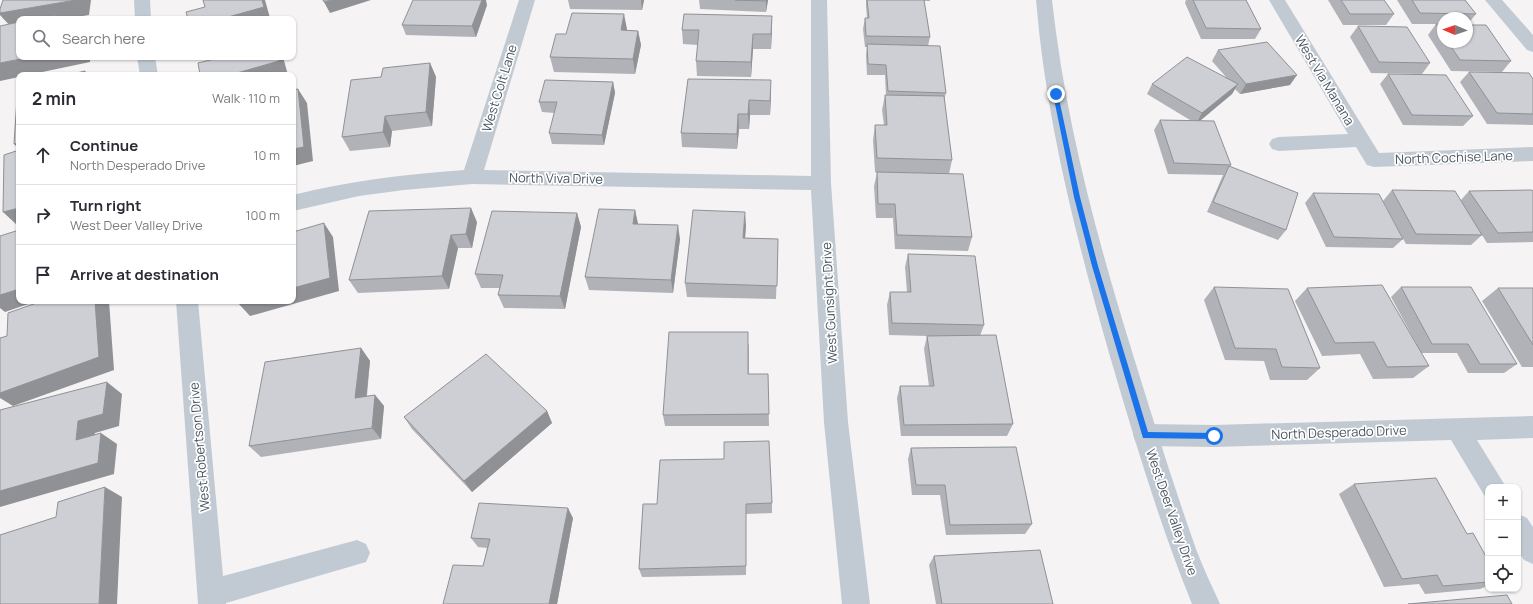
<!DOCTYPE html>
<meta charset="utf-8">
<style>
:root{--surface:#fff;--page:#f2f2f3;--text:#2b2b33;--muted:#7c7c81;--line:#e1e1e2}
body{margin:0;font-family:Manrope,sans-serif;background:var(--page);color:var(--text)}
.controls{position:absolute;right:12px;bottom:12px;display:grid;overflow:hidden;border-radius:8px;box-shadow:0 1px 3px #0004}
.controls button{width:36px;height:36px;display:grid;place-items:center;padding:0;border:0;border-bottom:1px solid var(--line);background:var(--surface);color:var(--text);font:20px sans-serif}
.compass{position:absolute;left:1437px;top:12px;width:36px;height:36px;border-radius:50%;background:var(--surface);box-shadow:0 1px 3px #0004;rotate:272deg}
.stop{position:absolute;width:12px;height:12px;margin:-9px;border:3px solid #1a73e8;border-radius:50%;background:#fff}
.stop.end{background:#1a73e8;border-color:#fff;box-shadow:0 1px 4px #0008}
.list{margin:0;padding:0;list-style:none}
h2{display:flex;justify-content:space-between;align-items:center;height:52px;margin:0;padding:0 16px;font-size:17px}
h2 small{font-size:13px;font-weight:400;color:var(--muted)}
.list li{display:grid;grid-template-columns:26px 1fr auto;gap:12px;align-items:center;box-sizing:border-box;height:60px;padding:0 16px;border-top:1px solid var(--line)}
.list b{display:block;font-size:15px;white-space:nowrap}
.list p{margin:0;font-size:13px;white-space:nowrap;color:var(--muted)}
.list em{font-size:13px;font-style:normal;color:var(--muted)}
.icon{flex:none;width:22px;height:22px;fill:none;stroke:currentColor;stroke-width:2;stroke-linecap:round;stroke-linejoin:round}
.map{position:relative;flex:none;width:1533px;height:604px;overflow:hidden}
.search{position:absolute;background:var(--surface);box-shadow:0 1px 3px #0004;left:16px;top:16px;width:280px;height:44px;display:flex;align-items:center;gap:10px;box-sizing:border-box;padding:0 14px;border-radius:8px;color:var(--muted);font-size:15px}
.panel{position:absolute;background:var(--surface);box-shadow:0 1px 3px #0004;left:16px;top:72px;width:280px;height:232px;border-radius:8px}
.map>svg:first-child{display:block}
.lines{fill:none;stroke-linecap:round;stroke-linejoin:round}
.minor{fill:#c1cad2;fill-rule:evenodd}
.tertiary{fill:#c1cad2;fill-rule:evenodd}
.wall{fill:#b0b2b7;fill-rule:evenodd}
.shaded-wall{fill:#909195}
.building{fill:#cdcfd5;stroke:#909195}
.route{fill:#1a73e8}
.labels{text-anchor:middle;stroke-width:3.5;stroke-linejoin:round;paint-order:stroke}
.street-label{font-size:13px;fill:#4a5661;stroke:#fff}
</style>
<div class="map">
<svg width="1533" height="604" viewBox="0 0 1533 604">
<rect width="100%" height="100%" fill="#f5f3f3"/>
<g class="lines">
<path class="minor" d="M134,0H150L151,19H135Z
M519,0H535L484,170L811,176V0H827L831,183L848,422L870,604H842L824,422L811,190L472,184L404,190L359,196L293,211V195C349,181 406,174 464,170Z
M1269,0H1285L1379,153L1533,147V161L1374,167L1367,165L1356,147L1279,151L1272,149L1269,144L1272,139L1279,137L1348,134Z
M1485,0H1502L1533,35V52L1527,50Z
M137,57H155L158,75H140Z
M176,301H198L223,576L357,540L366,544L370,553L366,562L226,603V604H198Z
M1533,416V438L1477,440L1506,487H1488V497L1484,495L1451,440L1214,447L1145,446L1136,443L1133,435L1136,427L1145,424L1214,425Z
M1518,514L1527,518L1533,527V564L1524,560L1518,551Z"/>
<path class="tertiary" d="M1036,0H1052C1065,118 1095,231 1130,345C1151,413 1172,481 1196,549C1203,568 1212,586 1220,604H1192C1159,523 1134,438 1109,353C1076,237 1046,121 1036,0Z"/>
</g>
<path class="wall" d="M568,0H644L642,10L570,9Z
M699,0H768L766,12L700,9Z
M866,0H930V1H924L930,37L928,46L946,93L944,100L952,160L949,174L972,237L968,251L895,249L893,218H876L874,186L877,173L875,172L873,140L875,125H884L882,110L885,95H886L885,75H867L866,55L867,47H865L863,29L865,18H867L866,6Z
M1186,0H1246L1261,29L1255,39H1201L1185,3Z
M1328,0H1384L1394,14L1386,25H1343Z
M1397,0H1465L1476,14L1467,25L1511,61L1502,72L1451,71L1428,35L1436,24H1412ZM1443,18H1467V42H1443Z
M487,5L476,37L406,35L402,25Z
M772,16L771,49H753L751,77L697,76L696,61L698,45L683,44L682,30Z
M1358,26L1430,63L1422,74L1371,73L1350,37Z
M627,29L626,30L638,31L641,45L635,74L554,72L550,57L566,34Z
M1218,50L1290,85L1240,94L1235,89L1232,94L1200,121L1231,165L1230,166L1286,230L1278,240L1207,212L1223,175L1168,174L1154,130L1160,120H1190L1147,94L1152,84L1226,77L1212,61Z
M430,63L436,77L432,126L392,131L390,147L350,151L342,137L381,77Z
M1469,72L1533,79V125L1487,124L1460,82Z
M1388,74L1473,116L1463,126L1403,125L1380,84Z
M688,79L771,95L770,115H750L749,129H739L737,149L682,147L681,133Z
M613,82L615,93L604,145L552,144L549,133L555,113L542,112L539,102Z
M1392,190L1461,200L1469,191H1533V242L1487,243L1482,235L1471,245L1406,244L1383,201Z
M1313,193L1403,239L1393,248L1326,247L1305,203Z
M635,210L638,224L680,239L673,293L589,290L585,277Z
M577,213L581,227L565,309L504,308L498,295L500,288H481L475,274Z
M477,222L472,248H458L449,289L358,293L349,280Z
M746,225L745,238L778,239L776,299L687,297L685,283Z
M908,254L984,325L980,336L1013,424L1007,436H901L897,398L900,386H929L924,349L927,336L889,335L887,305L890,292H907L905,267Z
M1214,287L1320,368L1307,380H1270L1264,361L1225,360L1204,300Z
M1401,287L1517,364L1504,373H1468L1457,353H1421L1429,366L1413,378L1373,379L1360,354L1322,356L1295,301L1307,288L1417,345L1391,297Z
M1498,288H1533V367H1522L1482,301Z
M749,344V374H768L769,426H665L663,415Z
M361,348L370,361L367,396L375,395L384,406L381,439L261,457L249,446Z
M547,411L552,423L472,492L412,429L404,417Z
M911,448L1032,524L1025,534L946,535L940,495H912L908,459Z
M1354,484L1467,534L1488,560V586L1480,589L1425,594L1419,584L1384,587L1339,494Z
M772,503V513L746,514V575L642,577L639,569L643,504Z
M573,518L557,604H443L483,566L487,548L478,547L471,538Z
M934,556L1053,604H936L929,565Z"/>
<path class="shaded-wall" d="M76,0H91L89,15L64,19H19V27L12,28L0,15V13Z
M262,0H265L270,18L266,19H221Z
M332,0H371L330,13L324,2Z
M482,0H486L487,5L476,37L472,26Z
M641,0H644L642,10Z
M767,0H768L766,12V1Z
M624,14L627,29L623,45L621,30Z
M772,16V31L771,49V34Z
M638,31L641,45L635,74L633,59Z
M753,34V49L751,77V62Z
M31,57H90V62L28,75H19V77L0,81V63Z
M278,57H283L288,75H230Z
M430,63L436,77L432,126L426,112Z
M85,71L88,75H85Z
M1297,75L1290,85L1240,94L1246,84Z
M771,80V95L770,115V101Z
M613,82L615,93L604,145L602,135Z
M1238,84L1232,94L1196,124L1202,113Z
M298,89L307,103L313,161L293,166V149Z
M749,100L750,115L749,129L748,114Z
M738,114L739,129L737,149V134Z
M385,116L392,131L390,147L383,132Z
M19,143V149L14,144Z
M19,208V226H18L3,212Z
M471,208L477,222L472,248L466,234Z
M635,210L638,224L635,238L633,224Z
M745,212L746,225L744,252L743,238Z
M577,213L581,227L565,309L560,296Z
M324,223L333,237L339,291L250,316L238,303L245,301H293V288Z
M678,225L680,239L673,293L671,280Z
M451,235L458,248L449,289L442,276Z
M19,289V301H37L5,312L0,308V295Z
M95,301H109L114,370L13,406L0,398V393Z
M361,348L370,361L365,409L355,398Z
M107,382L122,394L119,426L95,433L93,451L76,440L78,421Z
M375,395L384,406L381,439L372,428Z
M547,411L552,423L472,492L464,481Z
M101,433L117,444L114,474L0,507V491Z
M105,487L122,497L117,604H99Z
M568,508L573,518L557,604H549Z"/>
<path class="building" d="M3,0H76L0,13V9Z
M203,0H262L264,7L221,19H188L186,12L205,7Z
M323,0H332L324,2Z
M413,0H482L472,26L402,25Z
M735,0H767L766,1Z
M867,0H924L930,37L866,36L865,18H869Z
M1193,0H1246L1261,29L1206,28Z
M1341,0H1384L1394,14H1350Z
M1412,0H1465L1476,14L1420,13Z
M572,13L624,14L621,30L638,31L633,59L550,57L556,34H566Z
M684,14L772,16L771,34H753L751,62L696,61L699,30H682Z
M56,15L55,19H34Z
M19,22V57H31L0,63V26Z
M1436,24L1443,25V35Z
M1467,25H1486L1511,61L1460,60L1448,42H1467Z
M1358,26L1407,27L1430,63L1379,62Z
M1267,42L1297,75L1246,84L1218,50Z
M867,44L940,46L946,93L888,91L886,65L868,64Z
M214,57H278L279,61L230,75H200L198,63L214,59Z
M1187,57L1238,84L1202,113L1152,84Z
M430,63L426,112L385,116L383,132L342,137L351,80L381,77L383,68Z
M85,71V75H68Z
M1469,72L1529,73L1533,79V114L1497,113Z
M1388,74L1446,75L1473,116L1412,115Z
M688,79L771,80L770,101L749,100L748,114H738L737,134L681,133Z
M545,80L613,82L602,135L549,133L557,102H539Z
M298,89L304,147L293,149V90Z
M885,95L944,96L952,160L877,158L875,125H887Z
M19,98V143L14,144L17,99Z
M1160,120L1214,121L1231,165L1174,163Z
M19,150V208L3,212L4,155Z
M1229,166L1298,193L1286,230L1213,202Z
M877,172L963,174L972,237L897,235L895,204H878Z
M1392,190L1455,191L1482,235L1416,234Z
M1532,190L1533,191V232L1498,233L1469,191Z
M1313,193L1379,194L1403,239L1334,237Z
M471,208L466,234L451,235L442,276L349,280L369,211Z
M599,209L635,210L633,224L678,225L671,280L585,277Z
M693,210L745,212L743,238L778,239L777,286L685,283Z
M492,211L577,213L560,296L498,295L503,275L475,274Z
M324,223L330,278L293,288V232Z
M19,230V289L0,295V236Z
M908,254L975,256L984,325L892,323L890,292H911Z
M1382,285L1429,366L1387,367L1374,342L1335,343L1307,288Z
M1214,287L1288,289L1320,368L1282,367L1276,349L1235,348Z
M1401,287H1471L1517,364H1480L1468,344H1432Z
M1498,288H1533V345Z
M42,301H95L99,357L0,393V338L7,336L8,313Z
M238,301H245L238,303Z
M669,332H748V374H768L769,414L663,415Z
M996,335L1013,424L904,425L900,386H934L927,336Z
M361,348L355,398L375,395L372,428L249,446L265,362Z
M486,354L547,411L464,481L404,417Z
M107,382L103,414L78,421L76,440L101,433L98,463L0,491V410Z
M769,441L772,503L746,504V566L639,569L643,504H657L660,460L724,459V442Z
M1016,447L1032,524L950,525L945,485H916L911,448Z
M1436,478L1467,534L1473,533L1488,560V582L1443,586L1437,575L1402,579L1354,484Z
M105,487L99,604H0V535L56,517L58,502Z
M479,503L568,508L549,604H443L453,565L483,566L490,539L471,538Z
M1040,550L1053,604H942L934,556Z
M1507,595L1512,604H1408Z"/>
<path class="route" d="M1056,92L1058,94L1080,197L1098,266L1148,432L1214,433L1216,434V439L1143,438L1092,266L1074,197L1053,94Z"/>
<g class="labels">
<g class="street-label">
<text transform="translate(1325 80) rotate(59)" y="5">West Via Manana</text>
<text transform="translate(499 88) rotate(-73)" y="5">West Colt Lane</text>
<text transform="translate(1454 157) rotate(-2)" y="5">North Cochise Lane</text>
<text transform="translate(556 178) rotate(1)" y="5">North Viva Drive</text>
<text transform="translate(829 303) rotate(-93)" y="5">West Gunsight Drive</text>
<text transform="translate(1339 432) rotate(-2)" y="5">North Desperado Drive</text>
<text transform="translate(199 447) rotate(-95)" y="5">West Robertson Drive</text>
<text transform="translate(1172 512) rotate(71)" y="5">West Deer Valley Drive</text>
</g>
</g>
</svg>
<div class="controls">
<button>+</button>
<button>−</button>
<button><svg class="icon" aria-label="locate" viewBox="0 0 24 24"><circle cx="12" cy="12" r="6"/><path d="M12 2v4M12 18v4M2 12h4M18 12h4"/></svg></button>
</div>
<svg class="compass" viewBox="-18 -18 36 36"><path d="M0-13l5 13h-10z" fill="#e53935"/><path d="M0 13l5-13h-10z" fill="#7c7c81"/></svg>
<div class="stop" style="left:1214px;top:436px"></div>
<div class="stop end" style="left:1056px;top:94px"></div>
<div class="search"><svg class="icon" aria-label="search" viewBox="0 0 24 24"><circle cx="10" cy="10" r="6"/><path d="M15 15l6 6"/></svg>Search here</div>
<section class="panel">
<h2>2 min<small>Walk · 110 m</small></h2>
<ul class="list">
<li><svg class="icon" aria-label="ahead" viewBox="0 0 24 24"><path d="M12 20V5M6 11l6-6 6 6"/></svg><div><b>Continue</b><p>North Desperado Drive</p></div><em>10 m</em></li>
<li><svg class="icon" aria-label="right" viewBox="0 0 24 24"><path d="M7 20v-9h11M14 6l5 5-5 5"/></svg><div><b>Turn right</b><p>West Deer Valley Drive</p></div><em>100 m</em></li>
<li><svg class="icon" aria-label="arrive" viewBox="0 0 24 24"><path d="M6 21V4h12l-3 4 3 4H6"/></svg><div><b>Arrive at destination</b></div></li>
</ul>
</section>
</div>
